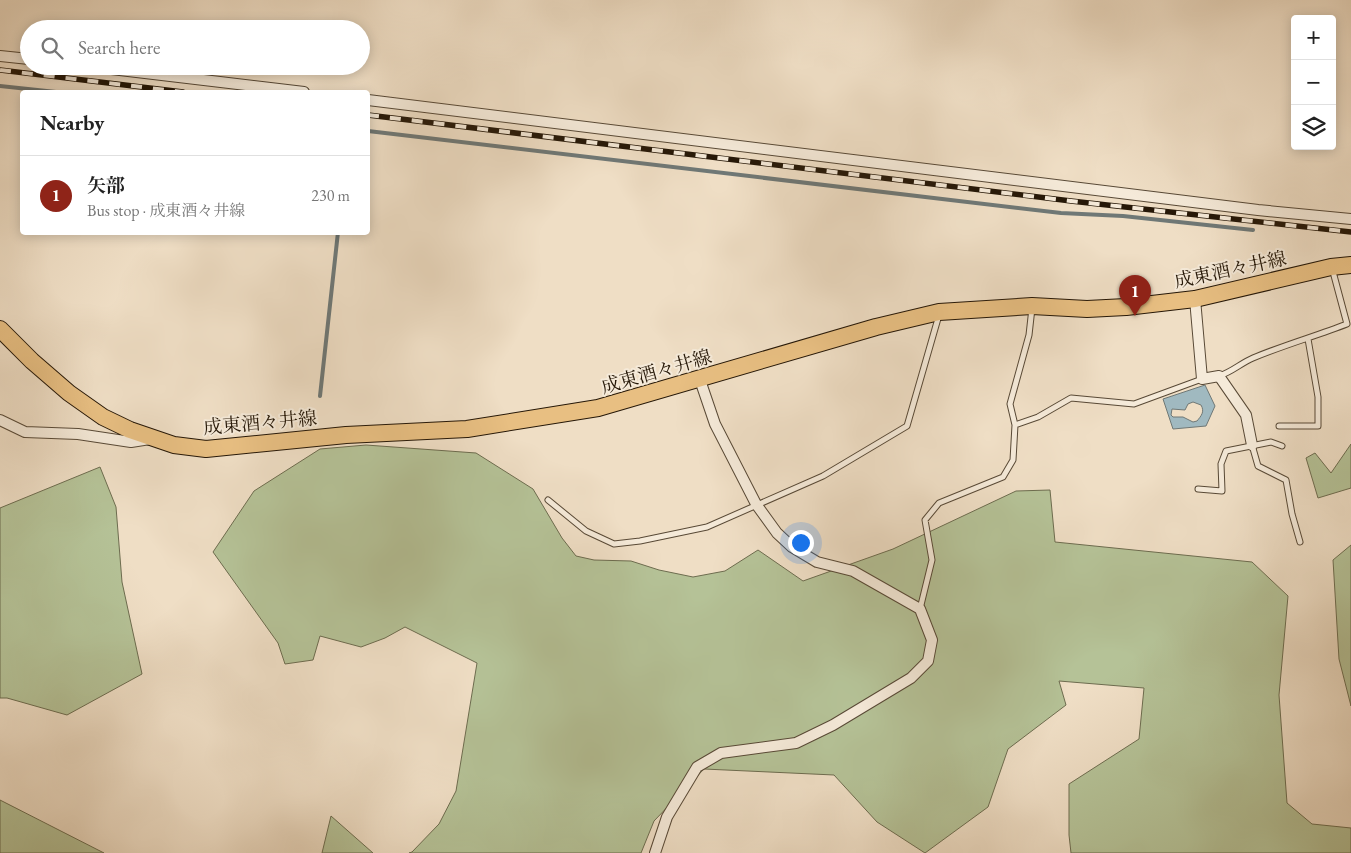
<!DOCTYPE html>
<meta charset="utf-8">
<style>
:root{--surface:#fff;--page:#f6f6f6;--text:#222;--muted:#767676;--line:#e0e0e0;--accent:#8f2418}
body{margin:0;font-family:"EB Garamond","Noto Serif JP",serif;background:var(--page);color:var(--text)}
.controls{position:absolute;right:15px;top:15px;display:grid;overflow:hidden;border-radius:5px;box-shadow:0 2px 12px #0003}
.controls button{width:45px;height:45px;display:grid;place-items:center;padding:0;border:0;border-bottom:1px solid var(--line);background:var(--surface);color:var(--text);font:25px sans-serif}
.you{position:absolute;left:800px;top:542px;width:18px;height:18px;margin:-12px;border:4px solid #fff;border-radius:50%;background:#1a73e8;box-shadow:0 0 0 8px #1a73e833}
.badge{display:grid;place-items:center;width:32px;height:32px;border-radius:50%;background:var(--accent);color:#fff;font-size:16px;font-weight:700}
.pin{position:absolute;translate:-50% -41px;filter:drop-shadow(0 1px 2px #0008)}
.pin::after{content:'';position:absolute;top:26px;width:18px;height:15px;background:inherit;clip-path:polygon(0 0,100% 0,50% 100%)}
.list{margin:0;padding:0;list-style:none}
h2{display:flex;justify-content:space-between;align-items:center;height:65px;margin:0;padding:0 20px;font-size:21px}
h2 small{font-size:16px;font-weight:400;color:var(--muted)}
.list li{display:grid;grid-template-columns:32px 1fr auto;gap:15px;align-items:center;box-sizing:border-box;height:80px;padding:0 20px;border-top:1px solid var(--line)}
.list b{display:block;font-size:19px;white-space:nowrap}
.list p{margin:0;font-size:16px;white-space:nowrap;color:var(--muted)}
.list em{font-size:16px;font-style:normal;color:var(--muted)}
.icon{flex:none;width:28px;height:28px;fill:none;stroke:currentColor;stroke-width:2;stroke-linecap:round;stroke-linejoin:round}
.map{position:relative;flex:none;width:1351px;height:853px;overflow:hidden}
.search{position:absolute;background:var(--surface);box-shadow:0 2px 12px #0003;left:20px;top:20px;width:350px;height:55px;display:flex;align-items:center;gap:12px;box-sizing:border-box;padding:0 18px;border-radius:28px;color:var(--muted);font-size:19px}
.panel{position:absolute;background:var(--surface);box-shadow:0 2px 12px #0003;left:20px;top:90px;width:350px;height:145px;border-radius:5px}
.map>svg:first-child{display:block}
.green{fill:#b5c297;stroke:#6d6c4f}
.water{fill:#a0b9c0;stroke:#6f7876;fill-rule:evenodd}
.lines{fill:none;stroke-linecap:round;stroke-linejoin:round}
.stream{stroke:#6f7876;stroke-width:4}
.service-casing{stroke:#584936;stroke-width:7}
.minor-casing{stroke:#584936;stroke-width:12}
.primary-casing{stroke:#251707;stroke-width:18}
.service{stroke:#f5ead9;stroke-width:5}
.minor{stroke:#f5ead9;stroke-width:10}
.primary{stroke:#e8bf82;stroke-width:16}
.rail-casing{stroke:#251707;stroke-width:5.5}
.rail{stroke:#f5ead9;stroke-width:4;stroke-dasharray:11;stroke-linecap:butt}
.labels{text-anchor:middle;stroke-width:4;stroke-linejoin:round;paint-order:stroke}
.street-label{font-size:19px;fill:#251707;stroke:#f5ead9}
</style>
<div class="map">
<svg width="1351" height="853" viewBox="0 0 1351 853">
<rect width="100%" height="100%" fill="#efdec5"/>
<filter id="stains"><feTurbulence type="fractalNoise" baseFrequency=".004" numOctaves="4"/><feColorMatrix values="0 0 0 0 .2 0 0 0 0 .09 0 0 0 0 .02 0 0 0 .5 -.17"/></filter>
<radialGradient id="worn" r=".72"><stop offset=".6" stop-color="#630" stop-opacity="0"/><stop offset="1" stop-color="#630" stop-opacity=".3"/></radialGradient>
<path class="green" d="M1351,444V488L1318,498L1306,458L1315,453L1331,473Z
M366,445L476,453L533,489L562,538L576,556L594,560L631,561L659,570L693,577L725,571L758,550L803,581L893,549L1016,491L1050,490L1055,542L1252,562L1288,596L1279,695L1287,803L1312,824L1351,828V853H1071L1069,835V784L1139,739L1144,688L1059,681L1066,705L1008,749L988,807L925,853L877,822L834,775L704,769L654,821L641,853H409L412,852L439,824L456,791L477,663L405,627L385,638L361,647L320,636L313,660L285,664L278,643L213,552L254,491L320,449Z
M100,467L116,507L122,582L142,674L67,715L7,698H0V508Z
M1351,545V706L1339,659L1333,560Z
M0,800L104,853H0Z
M331,816L373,853H322Z"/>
<path class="water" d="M1205,385L1215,406L1206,426L1173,429L1163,399ZM1193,402L1201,405C1205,412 1201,416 1197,421L1193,422L1183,417H1173L1171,415L1172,409L1185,410L1188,404Z"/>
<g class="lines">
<path class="stream" d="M0,86L56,92
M368,131L1061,213L1123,216L1253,230
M320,396L338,232"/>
<g class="service-casing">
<path id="service" d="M1219,376C1232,372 1241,363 1253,358C1284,345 1316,336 1347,324L1332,268
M1015,425L1038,417L1071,398L1134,404L1202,379
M1279,426H1318V397L1308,339
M1252,445L1258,466L1286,480L1292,514L1300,542
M1198,489L1222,491L1221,464L1226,451L1271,442L1282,446
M548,500L586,531L614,544L640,541L707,527L823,476L907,426L939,315
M920,609L932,560L925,520L939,503L1003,477L1013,460L1015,425L1010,404L1029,335L1032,308"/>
</g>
<g class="minor-casing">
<path id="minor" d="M0,56L29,59
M86,66L304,92
M368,100L1258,210L1351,219
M1195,299L1202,379L1219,376L1246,415L1252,445
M0,420L25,432L78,434L131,442L150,439
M655,853L667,817L697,767L721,753L796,743L833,725L911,678L928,661L932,640L920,609L853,571L817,562L792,547L777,533L756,504L715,424L700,380"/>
</g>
<g class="primary-casing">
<path id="primary" d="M0,329L32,361L69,393L103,417L130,430L174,445L206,449L346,435L467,429L598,408L876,327L939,312L1032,306L1087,309L1126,307L1195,299L1331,267L1351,265"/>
</g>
<use href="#service" class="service"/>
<use href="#minor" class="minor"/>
<use href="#primary" class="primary"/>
<g class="rail-casing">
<path id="rail" d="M0,70L183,92
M368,115L1071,201L1351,232"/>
</g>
<use href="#rail" class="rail"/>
</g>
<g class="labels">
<g class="street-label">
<text transform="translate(1230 269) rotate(-12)" y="7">成東酒々井線</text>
<text transform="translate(656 371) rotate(-16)" y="7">成東酒々井線</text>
<text transform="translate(260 422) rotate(-5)" y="7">成東酒々井線</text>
</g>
</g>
<rect width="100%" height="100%" filter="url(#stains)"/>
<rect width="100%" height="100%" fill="url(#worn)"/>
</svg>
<div class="controls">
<button>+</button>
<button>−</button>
<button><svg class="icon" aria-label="layers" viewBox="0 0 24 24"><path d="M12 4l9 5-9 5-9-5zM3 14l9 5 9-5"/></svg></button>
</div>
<div class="you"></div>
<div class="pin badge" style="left:1135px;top:316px">1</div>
<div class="search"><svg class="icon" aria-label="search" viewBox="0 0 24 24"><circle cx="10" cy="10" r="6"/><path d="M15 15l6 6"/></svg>Search here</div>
<section class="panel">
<h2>Nearby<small></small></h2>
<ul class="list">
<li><span class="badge">1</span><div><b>矢部</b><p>Bus stop · 成東酒々井線</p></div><em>230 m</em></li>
</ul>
</section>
</div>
